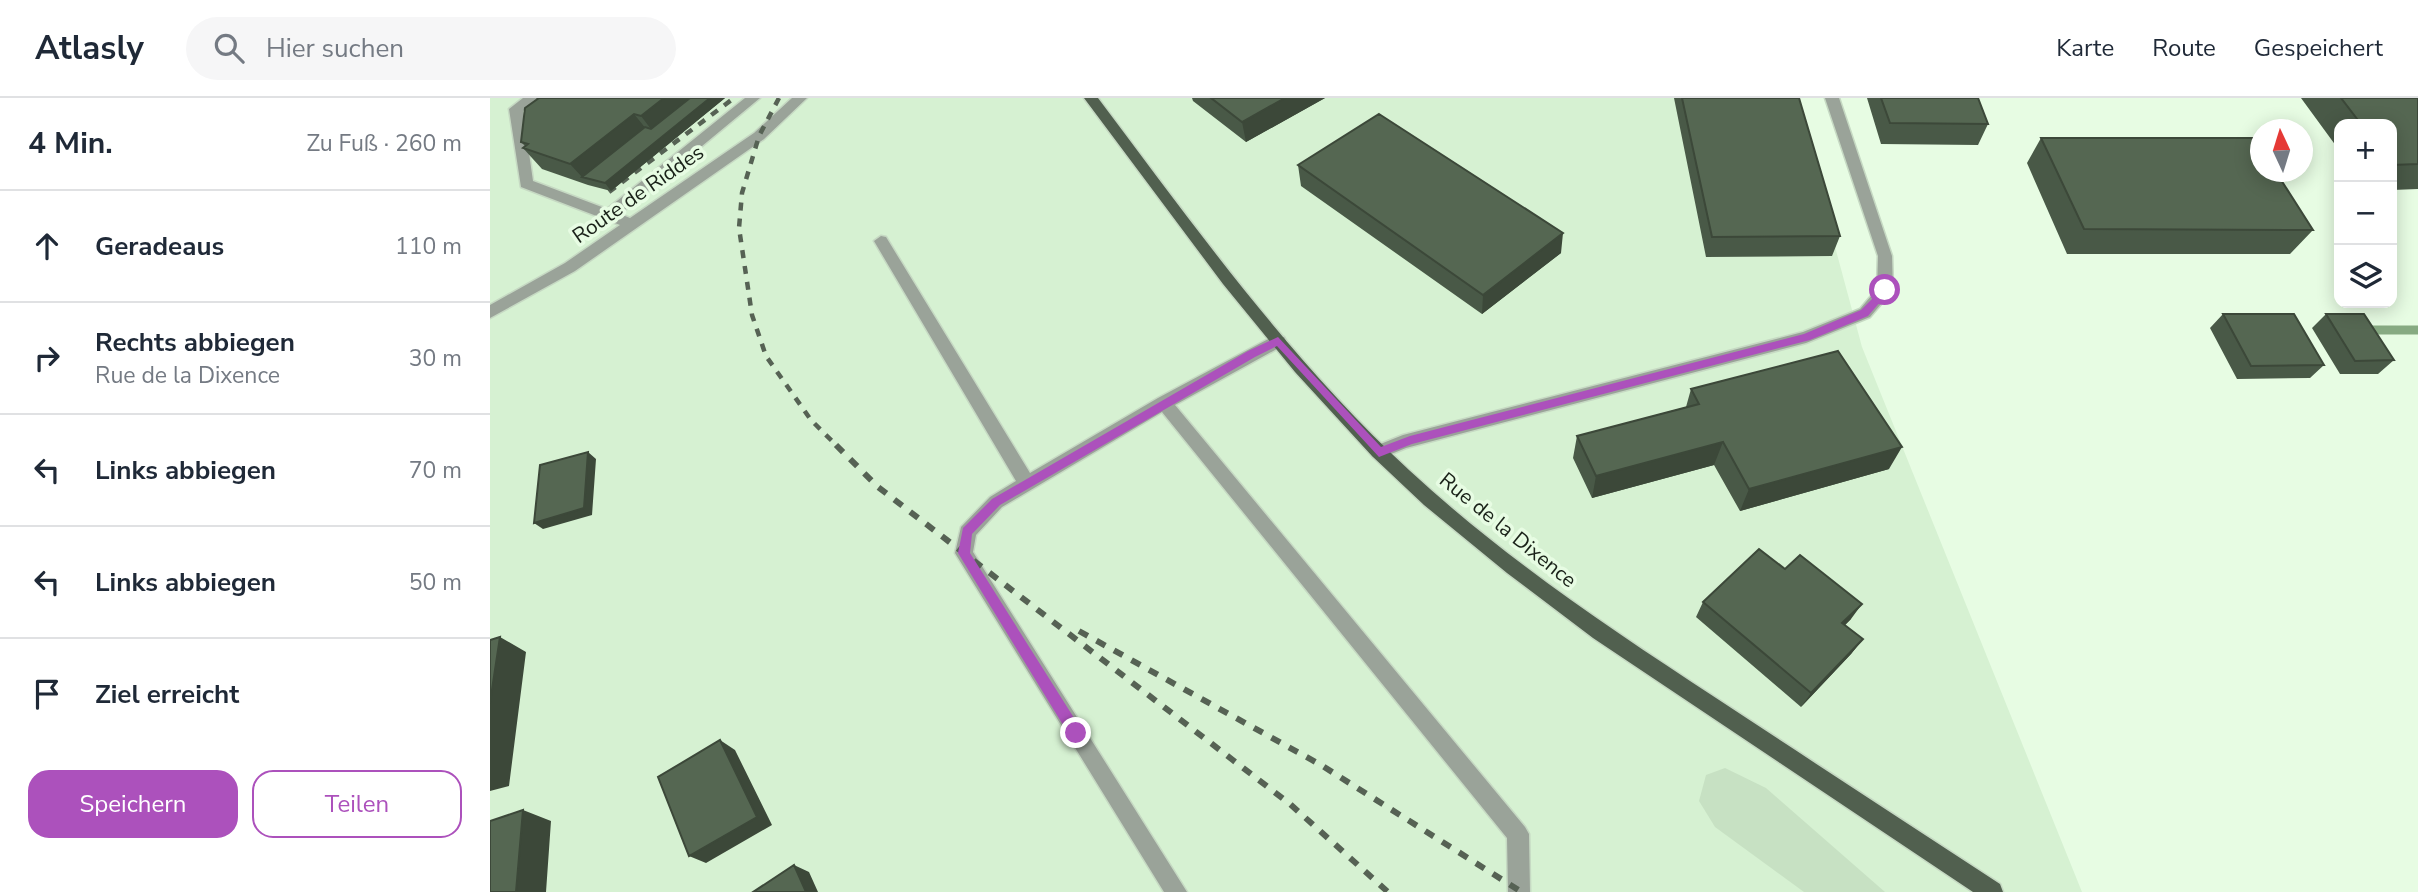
<!DOCTYPE html>
<html lang="de">
<meta charset="utf-8">
<style>
:root{--surface:#fff;--page:#f6f6f7;--text:#1f2937;--muted:#747a83;--line:#e0e1e3;--accent:#ac51bc}
body{margin:0;font-family:"Nunito Sans",sans-serif;background:var(--page);color:var(--text)}
.controls{position:absolute;right:21px;top:21px;display:grid;overflow:hidden;border-radius:14px;box-shadow:0 4px 18px #0003}
.controls button{width:63px;height:63px;display:grid;place-items:center;padding:0;border:0;border-bottom:2px solid var(--line);background:var(--surface);color:var(--text);font:35px sans-serif}
.compass{position:absolute;left:1760px;top:21px;width:63px;height:63px;border-radius:50%;background:var(--surface);box-shadow:0 4px 18px #0003;rotate:356deg}
.stop{position:absolute;width:21px;height:21px;margin:-16px;border:5px solid #ac51bc;border-radius:50%;background:#fff}
.stop.end{background:#ac51bc;border-color:#fff;box-shadow:0 2px 7px #0008}
.list{margin:0;padding:0;list-style:none}
h2{display:flex;justify-content:space-between;align-items:center;height:91px;margin:0;padding:0 28px;font-size:30px}
h2 small{font-size:23px;font-weight:400;color:var(--muted)}
.list li{display:grid;grid-template-columns:46px 1fr auto;gap:21px;align-items:center;box-sizing:border-box;height:112px;padding:0 28px;border-top:2px solid var(--line)}
.list b{display:block;font-size:26px;white-space:nowrap}
.list p{margin:0;font-size:23px;white-space:nowrap;color:var(--muted)}
.list em{font-size:23px;font-style:normal;color:var(--muted)}
.actions{display:flex;gap:14px;padding:21px 28px}
.actions a{flex:1;padding:16px 0;border:2px solid var(--accent);border-radius:21px;text-align:center;font-size:24px;color:var(--accent)}
.actions .main{background:var(--accent);color:#fff}
.icon{flex:none;width:38px;height:38px;fill:none;stroke:currentColor;stroke-width:2;stroke-linecap:round;stroke-linejoin:round}
.map{position:relative;flex:none;width:1928px;height:794px;overflow:hidden}
header{display:flex;align-items:center;gap:42px;box-sizing:border-box;height:98px;padding:0 35px;background:var(--surface);border-bottom:2px solid var(--line)}
header strong{font-size:33px}
nav{display:flex;gap:38px;margin-inline-start:auto;font-size:24px}
.search{width:490px;height:63px;background:var(--page);display:flex;align-items:center;gap:18px;box-sizing:border-box;padding:0 24px;border-radius:38px;color:var(--muted);font-size:26px}
main{display:flex}
aside{flex:1;background:var(--surface)}
.map>svg:first-child{display:block}
.built{fill:#d6f1d2}
.green{fill:#c7e1c3}
.lines{fill:none;stroke-linecap:round;stroke-linejoin:round}
.stream{stroke:#87aa82;stroke-width:9}
.minor-casing{stroke:#c6d9c3;stroke-width:3}
.major-casing{stroke:#c6d9c3;stroke-width:3}
.minor{fill:#9aa399;fill-rule:evenodd}
.major{fill:#51604f;fill-rule:evenodd}
.rail-far1{stroke:#566254;stroke-width:4.5;stroke-dasharray:8 8;stroke-linecap:butt}
.rail{stroke:#566254;stroke-width:6;stroke-dasharray:10 10;stroke-linecap:butt}
.wall{fill:#495947}
.shaded-wall{fill:#3c4839}
.building{fill:#556752;stroke:#3c4839;stroke-width:2}
.route{fill:#ac51bc}
.labels{text-anchor:middle;stroke-width:7;stroke-linejoin:round;paint-order:stroke}
.street-label{font-size:21px;fill:#1a2219;stroke:#e7fce3}
</style>
<header>
<strong>Atlasly</strong>
<div class="search"><svg class="icon" aria-label="search" viewBox="0 0 24 24"><circle cx="10" cy="10" r="6"/><path d="M15 15l6 6"/></svg>Hier suchen</div>
<nav><a>Karte</a><a>Route</a><a>Gespeichert</a></nav>
</header>
<main>
<aside>
<h2>4 Min.<small>Zu Fuß · 260 m</small></h2>
<ul class="list">
<li><svg class="icon" aria-label="ahead" viewBox="0 0 24 24"><path d="M12 20V5M6 11l6-6 6 6"/></svg><div><b>Geradeaus</b></div><em>110 m</em></li>
<li><svg class="icon" aria-label="right" viewBox="0 0 24 24"><path d="M7 20v-9h11M14 6l5 5-5 5"/></svg><div><b>Rechts abbiegen</b><p>Rue de la Dixence</p></div><em>30 m</em></li>
<li><svg class="icon" aria-label="left" viewBox="0 0 24 24"><path d="M17 20v-9H6M10 6l-5 5 5 5"/></svg><div><b>Links abbiegen</b></div><em>70 m</em></li>
<li><svg class="icon" aria-label="left" viewBox="0 0 24 24"><path d="M17 20v-9H6M10 6l-5 5 5 5"/></svg><div><b>Links abbiegen</b></div><em>50 m</em></li>
<li><svg class="icon" aria-label="arrive" viewBox="0 0 24 24"><path d="M6 21V4h12l-3 4 3 4H6"/></svg><div><b>Ziel erreicht</b></div></li>
</ul>
<div class="actions"><a class="main">Speichern</a><a>Teilen</a></div>
</aside>
<div class="map">
<svg width="1928" height="794" viewBox="0 0 1928 794">
<rect width="100%" height="100%" fill="#e7fce3"/>
<path class="built" d="M0,0H1305L1372,249L1592,794H0Z"/>
<path class="green" d="M1235,670L1276,690L1395,794H1314L1225,729L1209,703L1216,677Z"/>
<g class="lines">
<path class="stream" d="M1882,232H1928"/>
<g class="minor-casing">
<path id="minor" d="M33,0H49L33,13L43,83L117,111L255,0H270L130,116L140,120L264,35L302,0H317L274,41L85,173L0,220V207L75,165L130,127L31,89L19,11Z
M1335,0H1349L1402,158L1403,192L1380,219L1316,245L916,350L889,361L883,359L880,354L883,349L913,337L1313,234L1370,211L1387,191L1388,158Z
M391,138L396,139L540,375L668,300L782,239H794L796,243L794,247L685,307L1035,729L1039,736L1040,794H1018L1017,740L672,314L512,409L486,437L483,454L697,794H674L465,455L471,429L500,399L526,383L384,143Z"/>
</g>
<g class="major-casing">
<path id="major" d="M594,0H608C705,129 800,262 919,372C1013,459 1119,530 1226,600C1320,662 1415,724 1510,786L1513,794H1483L1103,540L1017,475L934,407L882,358L805,274L733,186Z"/>
</g>
<use href="#minor" class="minor"/>
<use href="#major" class="major"/>
<path class="rail-far1" d="M289,0L269,38L252,95L249,130L262,217L276,258L321,322L347,348
M119,94L244,0"/>
<path class="rail" d="M346,347L388,389L800,706L898,794
M589,533L831,667L1030,793"/>
</g>
<path class="wall" d="M46,0H235L121,93L98,87L52,71L33,50L35,48L31,44L47,1Z
M702,0H835L756,44L703,3Z
M1184,0H1309L1350,138L1342,158L1216,159Z
M1377,0H1488L1498,26L1488,47L1391,46Z
M1811,0H1928V91L1902,92V26H1849V52Z
M1551,40L1823,132L1800,156H1577L1537,65Z
M808,67L1071,155L992,216L811,88Z
M1733,216L1834,267L1820,280L1747,281L1720,230Z
M1836,216L1904,262L1888,276H1850L1822,230Z
M1201,291L1399,371L1250,413L1224,367L1102,400L1083,360L1087,338L1196,309Z
M1213,504L1361,521L1355,527L1373,541L1361,556L1311,609L1206,519Z"/>
<path class="shaded-wall" d="M174,0H216L167,39L151,18Z
M220,0H235L121,93L115,85Z
M795,0H835L756,44L752,24Z
M144,16L161,37L92,79L80,66Z
M1073,135L1071,155L992,216L993,197Z
M1233,344L1224,367L1102,400L1106,378Z
M1412,349L1399,371L1250,413L1259,391Z
M98,354L106,361L102,417L53,431L44,425Z
M1372,506L1361,521L1341,541L1352,525Z
M10,539L36,554L19,688L0,693V605Z
M1373,541L1361,556L1311,609L1321,595Z
M230,642L245,652L282,727L216,765L199,758Z
M33,712L61,723L56,794H26Z
M304,767L319,774L328,794H316Z"/>
<path class="building" d="M49,0H174L151,18L144,16L80,66L33,50L38,46L31,44L35,10Z
M200,0H220L115,85L92,79L155,29L161,31Z
M721,0H795L752,24Z
M1192,0H1309L1350,138L1222,139Z
M1391,0H1488L1498,26L1400,25Z
M1851,0H1928V66L1902,67V26H1871Z
M889,16L1073,135L993,197L808,67Z
M1551,40H1765L1770,49V74H1786L1823,132L1594,131Z
M1733,216H1804L1834,267L1761,268Z
M1836,216H1874L1904,262L1865,263Z
M1348,253L1412,349L1259,391L1233,344L1106,378L1087,338L1209,306L1201,291Z
M98,354L94,410L44,425L50,367Z
M1269,451L1295,471L1310,457L1372,506L1352,525L1373,541L1321,595L1213,504Z
M10,539L0,605V542Z
M230,642L267,719L199,758L168,679Z
M33,712L26,794H0V723Z
M304,767L316,794H263Z"/>
<path class="route" d="M1395,188L1400,192L1399,194L1378,218L1320,242L922,346L889,359L787,248L765,259L510,407L482,436L480,455L591,631V640L586,642L581,640L468,455L473,430L502,401L758,253L788,239L891,349L920,338L1314,236L1371,212Z"/>
<g class="labels">
<g class="street-label">
<text transform="translate(148 96) rotate(-35)" y="7">Route de Riddes</text>
<text transform="translate(1018 432) rotate(39)" y="7">Rue de la Dixence</text>
</g>
</g>
</svg>
<div class="controls">
<button>+</button>
<button>−</button>
<button><svg class="icon" aria-label="layers" viewBox="0 0 24 24"><path d="M12 4l9 5-9 5-9-5zM3 14l9 5 9-5"/></svg></button>
</div>
<svg class="compass" viewBox="-18 -18 36 36"><path d="M0-13l5 13h-10z" fill="#e53935"/><path d="M0 13l5-13h-10z" fill="#747a83"/></svg>
<div class="stop" style="left:1395px;top:192px"></div>
<div class="stop end" style="left:586px;top:635px"></div>
</div>
</main>
